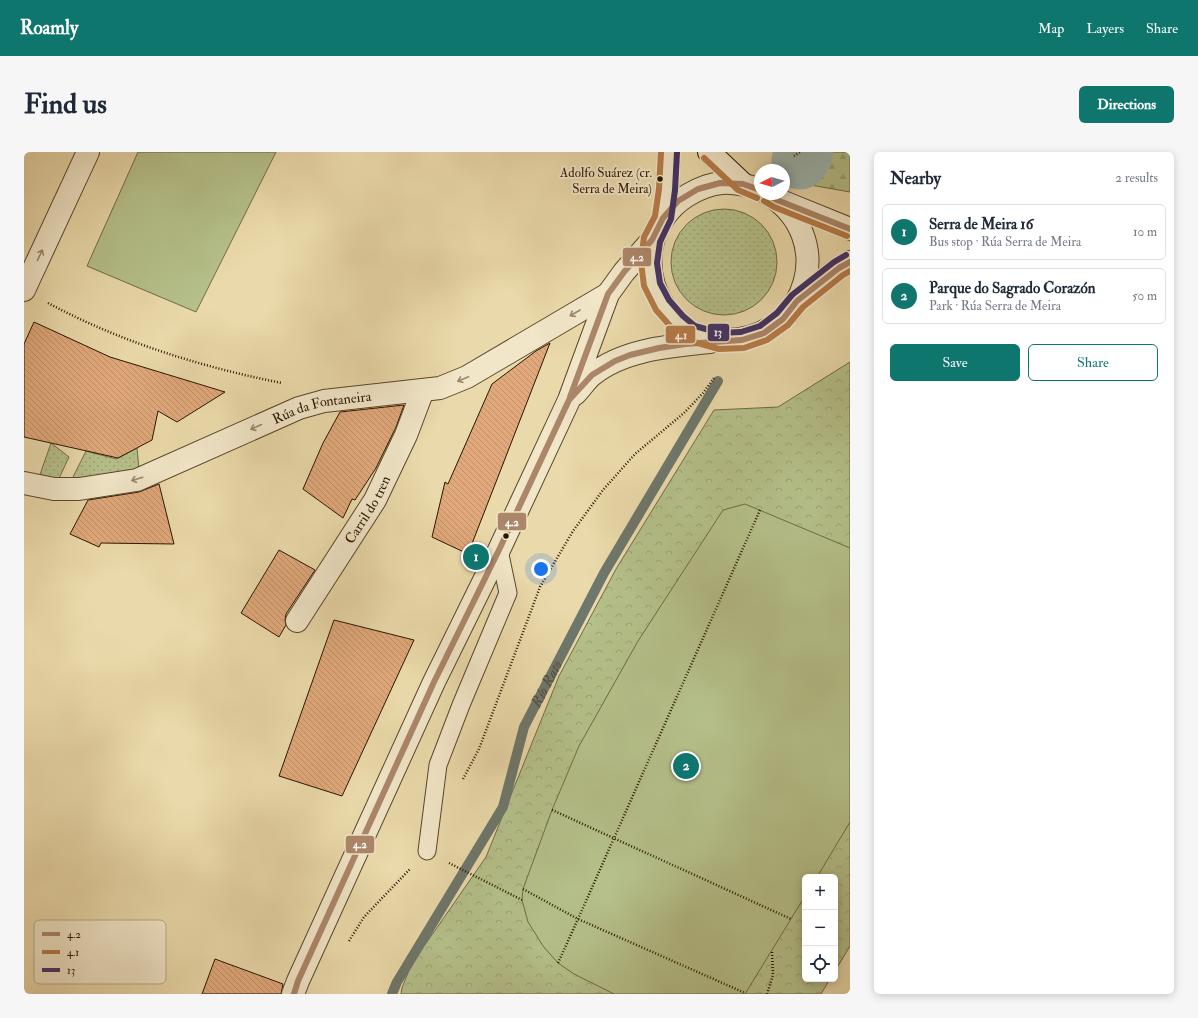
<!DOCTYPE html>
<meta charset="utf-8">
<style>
:root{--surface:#fff;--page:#f6f6f7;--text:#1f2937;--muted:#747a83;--line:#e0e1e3;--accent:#0f766e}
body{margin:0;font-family:"IM FELL Double Pica",serif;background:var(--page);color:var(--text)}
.controls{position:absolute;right:12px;bottom:12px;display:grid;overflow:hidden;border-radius:6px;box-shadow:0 2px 10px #0003}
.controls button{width:36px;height:36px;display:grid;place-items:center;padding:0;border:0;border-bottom:1px solid var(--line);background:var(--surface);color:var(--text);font:20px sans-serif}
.compass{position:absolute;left:730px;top:12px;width:36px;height:36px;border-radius:50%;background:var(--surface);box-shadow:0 2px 10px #0003;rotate:265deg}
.you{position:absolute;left:517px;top:417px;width:14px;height:14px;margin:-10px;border:3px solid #fff;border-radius:50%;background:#1a73e8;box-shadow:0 0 0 6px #1a73e833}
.badge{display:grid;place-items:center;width:26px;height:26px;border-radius:50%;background:var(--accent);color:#fff;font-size:13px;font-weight:700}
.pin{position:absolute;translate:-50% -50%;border:2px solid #fff;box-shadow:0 1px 4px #0006}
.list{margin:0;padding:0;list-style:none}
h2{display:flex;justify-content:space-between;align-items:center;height:52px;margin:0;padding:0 16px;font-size:17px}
h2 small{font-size:13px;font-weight:400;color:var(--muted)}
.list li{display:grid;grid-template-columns:26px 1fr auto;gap:12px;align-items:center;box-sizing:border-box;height:56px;margin:0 8px 8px;padding:0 8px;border:1px solid var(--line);border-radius:6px}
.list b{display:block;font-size:15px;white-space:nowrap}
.list p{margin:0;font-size:13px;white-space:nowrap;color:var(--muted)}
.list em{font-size:13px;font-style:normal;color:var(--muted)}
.actions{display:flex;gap:8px;padding:12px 16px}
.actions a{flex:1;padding:9px 0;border:1px solid var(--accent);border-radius:6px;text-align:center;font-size:14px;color:var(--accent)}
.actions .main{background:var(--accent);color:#fff}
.icon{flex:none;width:22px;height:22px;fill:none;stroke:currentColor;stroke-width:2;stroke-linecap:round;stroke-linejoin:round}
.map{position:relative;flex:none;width:826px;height:842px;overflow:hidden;border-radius:6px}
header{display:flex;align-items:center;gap:24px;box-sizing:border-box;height:56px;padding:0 20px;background:var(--accent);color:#fff}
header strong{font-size:19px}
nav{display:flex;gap:22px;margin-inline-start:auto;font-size:14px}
.intro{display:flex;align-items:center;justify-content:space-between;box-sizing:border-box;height:96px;padding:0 24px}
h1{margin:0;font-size:28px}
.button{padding:10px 18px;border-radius:6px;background:var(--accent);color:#fff;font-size:14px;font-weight:700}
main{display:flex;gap:24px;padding:0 24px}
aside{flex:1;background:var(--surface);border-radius:6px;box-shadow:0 2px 10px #0003}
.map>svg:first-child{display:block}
.grass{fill:url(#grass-dots);stroke:#706a45}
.forest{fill:url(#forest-firs);stroke:#706a45}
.park{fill:url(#park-crowns);stroke:#706a45}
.garden{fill:#b5c08a;stroke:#706a45}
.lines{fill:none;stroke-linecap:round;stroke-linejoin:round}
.stream{stroke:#6e776b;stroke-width:10}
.river{stroke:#9bb8b3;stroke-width:57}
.building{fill:url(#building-back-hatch);stroke:#2a1500}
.service-casing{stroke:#5a462a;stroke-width:19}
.minor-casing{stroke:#5a462a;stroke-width:24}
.tertiary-casing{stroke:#5a462a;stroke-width:24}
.secondary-casing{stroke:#2a1500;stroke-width:24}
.path{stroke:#2a1500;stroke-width:2.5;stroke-dasharray:1 2;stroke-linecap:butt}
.service{stroke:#f1e6c8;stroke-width:17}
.minor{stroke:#f1e6c8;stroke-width:22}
.tertiary{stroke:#f1e6c8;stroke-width:22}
.secondary{stroke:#f1e6c8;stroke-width:22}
.bus-1-casing{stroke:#f1e6c8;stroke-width:9}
.bus-2-casing{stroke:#f1e6c8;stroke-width:9}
.bus-3-casing{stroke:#f1e6c8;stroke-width:9}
.bus-1{stroke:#ac8669;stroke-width:6}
.bus-2{stroke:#b67b48;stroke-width:6}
.bus-3{stroke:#423265;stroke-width:6}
.oneway{stroke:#97886e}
.bus-dot{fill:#2a1500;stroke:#f1e6c8;stroke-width:1.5}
.labels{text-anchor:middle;stroke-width:4;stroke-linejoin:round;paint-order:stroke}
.bus-label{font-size:13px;fill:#2a1500;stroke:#f1e6c8;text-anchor:end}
.street-label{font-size:14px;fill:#2a1500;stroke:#f1e6c8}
.water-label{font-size:15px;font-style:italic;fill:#524e3f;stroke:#f1e6c8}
.key{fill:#f1e6c8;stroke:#b5a78c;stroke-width:1}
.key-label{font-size:11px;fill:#2a1500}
.line-badge{stroke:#f1e6c8;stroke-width:1.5}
.badge-label{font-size:11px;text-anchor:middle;font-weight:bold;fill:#fff}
</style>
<header>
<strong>Roamly</strong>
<nav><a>Map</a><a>Layers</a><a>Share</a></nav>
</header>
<div class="intro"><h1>Find us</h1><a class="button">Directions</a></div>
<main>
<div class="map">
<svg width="826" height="842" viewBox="0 0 826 842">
<defs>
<pattern id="grass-dots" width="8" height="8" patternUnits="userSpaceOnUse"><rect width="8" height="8" fill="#b5c08a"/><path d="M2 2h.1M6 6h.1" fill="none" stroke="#9ca475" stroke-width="1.8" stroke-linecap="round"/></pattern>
<pattern id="forest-firs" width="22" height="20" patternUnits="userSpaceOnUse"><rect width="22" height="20" fill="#b5c08a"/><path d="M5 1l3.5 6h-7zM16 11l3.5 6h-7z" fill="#9ca475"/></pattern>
<pattern id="park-crowns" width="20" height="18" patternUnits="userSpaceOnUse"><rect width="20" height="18" fill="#b5c08a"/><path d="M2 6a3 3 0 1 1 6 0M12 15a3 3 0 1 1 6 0" fill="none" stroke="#9ca475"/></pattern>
<pattern id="building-back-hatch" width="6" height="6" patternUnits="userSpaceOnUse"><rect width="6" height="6" fill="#e0a87b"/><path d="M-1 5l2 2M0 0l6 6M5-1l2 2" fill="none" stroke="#c09069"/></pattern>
</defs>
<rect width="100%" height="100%" fill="#ead9aa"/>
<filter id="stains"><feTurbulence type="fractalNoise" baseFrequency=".005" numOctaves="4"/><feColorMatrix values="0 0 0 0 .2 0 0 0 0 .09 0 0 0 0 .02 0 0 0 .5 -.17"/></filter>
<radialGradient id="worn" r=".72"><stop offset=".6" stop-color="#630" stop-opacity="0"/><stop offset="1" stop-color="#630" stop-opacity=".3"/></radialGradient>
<path class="grass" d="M647 110a53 53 0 1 1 106 0a53 53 0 1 1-106 0Z
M27,291L45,305L30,337L12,334Z
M113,296L115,317L43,337L62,299L92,307Z"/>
<path class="forest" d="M790,0H826V40L781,32L786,6Z"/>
<path class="park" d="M826,210V794L811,819V725H781V827H806L797,842H377L378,836L387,813L462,705L535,524L592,417L690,258L754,255Z"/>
<path class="garden" d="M114,0H252L172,160L63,114Z
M721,352L826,396V670L793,725H781V744L721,842H590L550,822L534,811L519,794L504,770L498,748L499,737L528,658L555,594L614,489L699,358Z"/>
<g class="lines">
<path class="stream" id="s1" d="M368,842L373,830L479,655L500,575L580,421L694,229"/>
<path class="river" d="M776,9L781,0"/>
</g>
<path class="building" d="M10,170L86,205L201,240L153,270L134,259L128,288L94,306L0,285V192Z
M526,191L444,402L408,385L421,330L424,332L468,232L512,199Z
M380,253L372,275L352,316L331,348L328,347L319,366L279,337L299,291L316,260Z
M135,332L150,392L77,391L75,395L46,382L64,348L115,340Z
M255,398L291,418L262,462L261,468L262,473L255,485L217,461Z
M310,468L390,488L318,644L255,624Z
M191,807L259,832L257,842H178Z"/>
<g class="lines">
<g class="service-casing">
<path id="service" d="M403,699L414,613L437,553L484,441L475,398"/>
</g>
<g class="minor-casing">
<g id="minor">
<path d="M0,138L64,0"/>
<path id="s2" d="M0,331L30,337H55L113,328L275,256L300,249L416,236L443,225L584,142"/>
<path id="s3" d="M273,469L351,348L382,283L399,238"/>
</g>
</g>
<g class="tertiary-casing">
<path id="tertiary" d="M736,38C723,33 711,30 698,31C686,32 674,37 664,43C621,69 614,126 647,163C652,169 659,177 667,181C676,186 694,189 705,188C786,185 813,84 744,42
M757,49L826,77
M774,148L815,116L826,110
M551,242C557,236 562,228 568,223C600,197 647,194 686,190
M269,842L274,829L410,530L475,398L545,248L584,142L600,120L628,88"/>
</g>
<g class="secondary-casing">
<path id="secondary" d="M685,0L719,32
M639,66L643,38L645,0"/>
</g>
<path class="path" d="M770,4L776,0
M24,151C97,190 177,215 258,231
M439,627L455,597L516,435L549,379L579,338L611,302L660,261L679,241L690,226
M528,658L767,767
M425,711L498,748
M499,737L554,767L721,841
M325,789L340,765L386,717
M534,811L554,767L736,358
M743,842L749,823L748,799"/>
<use href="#service" class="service"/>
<use href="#minor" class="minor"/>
<use href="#tertiary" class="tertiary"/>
<use href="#secondary" class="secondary"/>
<g class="bus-1-casing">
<path id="bus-1" d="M744,42L753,48L826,77
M546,245L584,142L600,120L628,88L639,66L654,49L674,37L696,31L719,32L736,38
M270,842L274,829L410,530L475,398L545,248L568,223L591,209L606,203L635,196L661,192L718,188L740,181L759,167L773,149L815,116L826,110"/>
</g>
<g class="bus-2-casing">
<path id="bus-2" d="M637,0L635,37L631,64L620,85L617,110L620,134L632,158L648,176L663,188L695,197L720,196L743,188L764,173L779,155L819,123L826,119
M680,6L714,38L733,46
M740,49L750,55L823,84"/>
</g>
<g class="bus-3-casing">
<path id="bus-3" d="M653,0L651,38L647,67L636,90L633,111L636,131L645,148L659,164L671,174L696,181L717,180L736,174L753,161L768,143L810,110L822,103"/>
</g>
<use href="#bus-1" class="bus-1"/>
<use href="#bus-2" class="bus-2"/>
<use href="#bus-3" class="bus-3"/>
</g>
<defs><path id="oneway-shaft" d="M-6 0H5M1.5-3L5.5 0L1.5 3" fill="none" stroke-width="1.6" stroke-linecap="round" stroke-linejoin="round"/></defs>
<g class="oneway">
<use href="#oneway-shaft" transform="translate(16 103) rotate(-65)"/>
<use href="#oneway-shaft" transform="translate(551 161) rotate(150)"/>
<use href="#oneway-shaft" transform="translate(439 227) rotate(157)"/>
<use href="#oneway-shaft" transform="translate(232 275) rotate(156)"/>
<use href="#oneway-shaft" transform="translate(113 327) rotate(163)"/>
</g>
<g class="bus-dot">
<circle cx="636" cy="27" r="3.5"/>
<circle cx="482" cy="384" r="3.5"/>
</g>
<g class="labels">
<g class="bus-label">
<text x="628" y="25">Adolfo Suárez (cr.<tspan x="628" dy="16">Serra de Meira)</tspan></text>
</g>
<g class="street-label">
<text dy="5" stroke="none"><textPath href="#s2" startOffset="314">Rúa da Fontaneira</textPath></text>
<text dy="5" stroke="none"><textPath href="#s3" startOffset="132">Carril do tren</textPath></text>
</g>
<g class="water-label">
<text dy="5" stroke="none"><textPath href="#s1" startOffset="349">Río Rato</textPath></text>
</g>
</g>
<rect x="10" y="768" width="132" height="64" rx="6" class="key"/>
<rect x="18" y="780" width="18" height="4" fill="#ac8669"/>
<rect x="18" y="798" width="18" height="4" fill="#b67b48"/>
<rect x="18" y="816" width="18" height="4" fill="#423265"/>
<g class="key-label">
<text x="43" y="786">4.2</text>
<text x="43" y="804">4.1</text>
<text x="43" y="822">13</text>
</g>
<g class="line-badge">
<rect x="598" y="95" width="30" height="20" rx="4" fill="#ac8669"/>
<rect x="683" y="171" width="23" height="19" rx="4" fill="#423265"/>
<rect x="641" y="173" width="31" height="19" rx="4" fill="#b67b48"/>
<rect x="473" y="360" width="30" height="19" rx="4" fill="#ac8669"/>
<rect x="321" y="683" width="30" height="19" rx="4" fill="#ac8669"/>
</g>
<g class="badge-label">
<text x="613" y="109">4.2</text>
<text x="694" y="184">13</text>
<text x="657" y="187">4.1</text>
<text x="488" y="374">4.2</text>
<text x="336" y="696">4.2</text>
</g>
<rect width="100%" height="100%" filter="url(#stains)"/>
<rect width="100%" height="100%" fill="url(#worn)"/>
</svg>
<div class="controls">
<button>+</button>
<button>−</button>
<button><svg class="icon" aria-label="locate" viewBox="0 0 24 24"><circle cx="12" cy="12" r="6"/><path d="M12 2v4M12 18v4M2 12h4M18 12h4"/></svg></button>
</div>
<svg class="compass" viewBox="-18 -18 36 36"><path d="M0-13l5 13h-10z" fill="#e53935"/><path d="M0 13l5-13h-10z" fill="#747a83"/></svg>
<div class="you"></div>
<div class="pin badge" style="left:452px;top:405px">1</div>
<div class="pin badge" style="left:662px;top:614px">2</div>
</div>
<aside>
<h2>Nearby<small>2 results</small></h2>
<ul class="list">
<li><span class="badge">1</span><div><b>Serra de Meira 16</b><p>Bus stop · Rúa Serra de Meira</p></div><em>10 m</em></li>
<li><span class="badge">2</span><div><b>Parque do Sagrado Corazón</b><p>Park · Rúa Serra de Meira</p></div><em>50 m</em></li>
</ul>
<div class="actions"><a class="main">Save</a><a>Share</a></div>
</aside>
</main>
